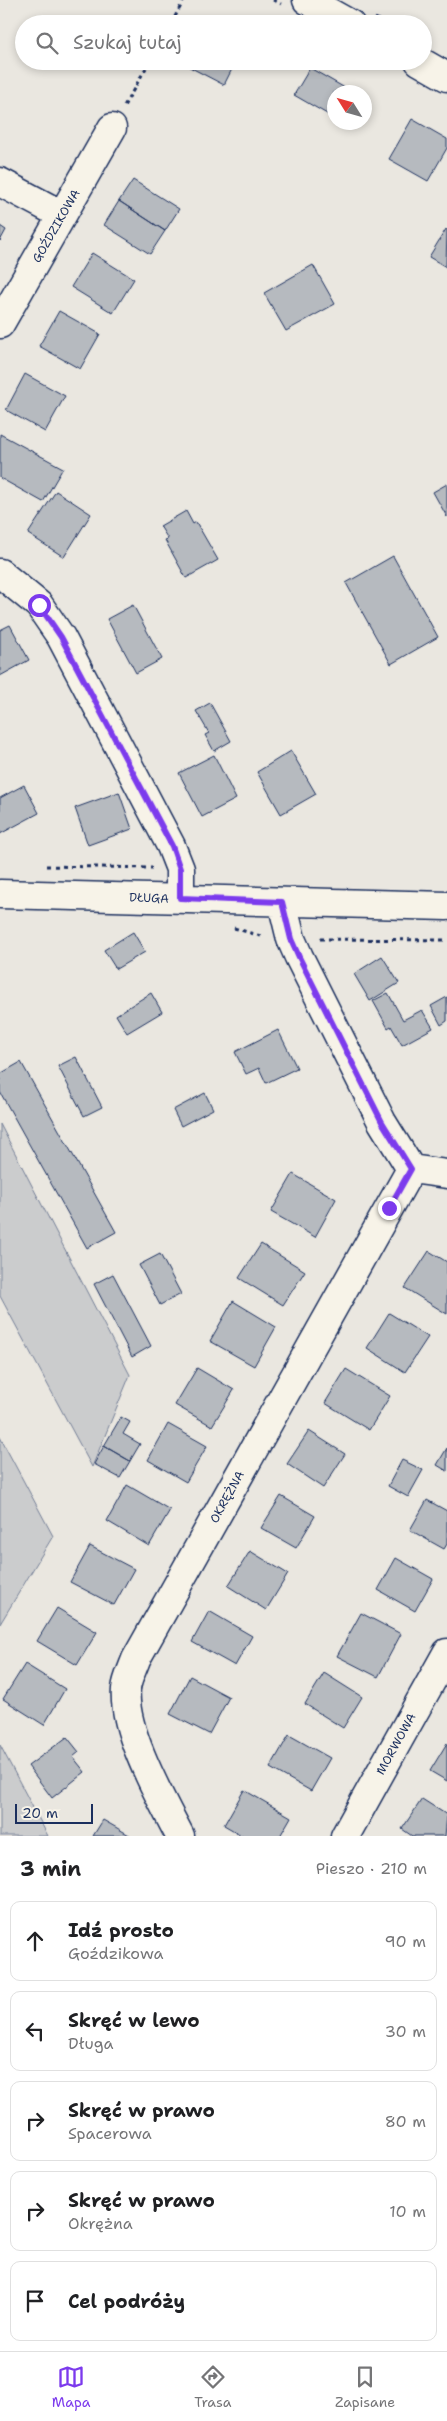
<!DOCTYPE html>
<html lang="pl">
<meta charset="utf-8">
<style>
:root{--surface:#fff;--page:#f6f6f6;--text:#202124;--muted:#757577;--line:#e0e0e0;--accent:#7c3aed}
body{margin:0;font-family:"Shantell Sans",sans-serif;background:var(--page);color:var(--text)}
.compass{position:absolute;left:327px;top:85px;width:45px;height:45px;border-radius:50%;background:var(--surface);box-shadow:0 2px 8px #0003;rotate:307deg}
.scale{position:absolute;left:15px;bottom:12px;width:78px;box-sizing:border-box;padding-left:5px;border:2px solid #1b2f5e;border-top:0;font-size:14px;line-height:18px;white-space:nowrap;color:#1b2f5e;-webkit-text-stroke:4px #f7f3e8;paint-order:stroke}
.stop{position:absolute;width:15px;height:15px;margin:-11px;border:4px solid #7c3aed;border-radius:50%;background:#fff}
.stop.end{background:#7c3aed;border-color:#fff;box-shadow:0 1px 5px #0008}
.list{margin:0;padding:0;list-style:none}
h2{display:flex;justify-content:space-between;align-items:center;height:65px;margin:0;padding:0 20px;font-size:21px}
h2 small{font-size:16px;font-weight:400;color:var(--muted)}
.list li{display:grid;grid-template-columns:32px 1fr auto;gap:15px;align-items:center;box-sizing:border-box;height:80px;margin:0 10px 10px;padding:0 10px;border:1px solid var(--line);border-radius:10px}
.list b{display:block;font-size:19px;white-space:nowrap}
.list p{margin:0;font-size:16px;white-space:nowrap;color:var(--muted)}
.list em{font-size:16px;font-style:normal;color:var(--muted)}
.icon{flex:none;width:28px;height:28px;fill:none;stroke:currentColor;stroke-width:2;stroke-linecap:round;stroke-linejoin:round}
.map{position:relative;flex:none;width:447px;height:1836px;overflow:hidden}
.search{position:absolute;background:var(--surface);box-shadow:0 2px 8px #0003;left:15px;right:15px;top:15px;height:55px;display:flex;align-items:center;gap:12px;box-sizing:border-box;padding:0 18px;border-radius:28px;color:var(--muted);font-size:19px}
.sheet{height:515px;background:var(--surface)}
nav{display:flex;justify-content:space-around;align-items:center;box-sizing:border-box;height:70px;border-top:1px solid var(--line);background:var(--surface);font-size:14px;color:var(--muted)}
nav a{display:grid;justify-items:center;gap:2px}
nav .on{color:var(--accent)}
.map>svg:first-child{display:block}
.green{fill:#cbcccd;stroke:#737e96}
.building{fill:#b6babf;stroke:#1b2f5e}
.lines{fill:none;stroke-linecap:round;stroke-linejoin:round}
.minor-casing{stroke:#1b2f5e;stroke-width:31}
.path{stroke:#1b2f5e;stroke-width:3;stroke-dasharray:4 4;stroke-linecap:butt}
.minor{stroke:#f7f3e8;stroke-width:28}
.route{stroke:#7c3aed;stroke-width:6}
.labels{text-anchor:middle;stroke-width:4;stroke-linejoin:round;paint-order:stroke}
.street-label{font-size:12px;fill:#1b2f5e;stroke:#f7f3e8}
</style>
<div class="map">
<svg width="447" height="1836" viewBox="0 0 447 1836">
<rect width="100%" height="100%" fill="#eae7e0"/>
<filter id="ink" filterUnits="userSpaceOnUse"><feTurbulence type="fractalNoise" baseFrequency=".02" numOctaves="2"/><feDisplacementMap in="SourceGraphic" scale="10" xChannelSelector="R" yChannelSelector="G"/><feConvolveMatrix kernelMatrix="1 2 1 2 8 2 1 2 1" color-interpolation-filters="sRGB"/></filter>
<g filter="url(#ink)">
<path class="green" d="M0,1124L130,1375L92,1467L0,1296Z
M0,1437L53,1536L0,1624Z
M0,1745L48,1836H0Z"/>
<path class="building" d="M178,61H236L224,85Z
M310,68L352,92H334V118L294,95Z
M412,119L447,139V148L428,181L389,159Z
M133,180L179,209L165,231L119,201Z
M119,201L165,231L150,254L104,225Z
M0,226L6,230L0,241Z
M446,229L447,230L446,267L429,257Z
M92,253L134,279L113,313L71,287Z
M313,265L335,304L286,331L264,293Z
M59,311L100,334L80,369L39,346Z
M25,374L65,396L45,432L6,410Z
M0,434L63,468L43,502L0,478Z
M447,484V517L433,492Z
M56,491L91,514L64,557L28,534Z
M186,511L193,524L196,522L218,560L186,578L165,540L168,539L160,526Z
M393,556L438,637L391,664L346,583Z
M133,605L162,659L136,673L107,619Z
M10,625L29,660L0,676V630Z
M210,703L231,741L214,751L205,735L209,733L196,711Z
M291,751L316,794L281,814L257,772Z
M214,755L236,799L202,817L179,773Z
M24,785L39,813L0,834V798Z
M119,792L132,829L88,845L75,808Z
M133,932L145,952L116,969L104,950Z
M382,956L399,983L370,1001L354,974Z
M151,993L162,1012L127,1033L116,1015Z
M388,993L403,1020L422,1010L433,1028L402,1045L391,1026L388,1028L373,1001Z
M447,997V1021L441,1025L431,1006Z
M278,1030L297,1068L266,1083L259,1068L246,1074L235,1052Z
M76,1057L102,1107L84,1116L58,1066Z
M21,1062L116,1232L87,1248L0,1092V1074Z
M205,1093L213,1109L181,1126L173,1110Z
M293,1174L336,1199L315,1237L271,1212Z
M261,1244L305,1271L283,1305L239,1278Z
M429,1251L447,1262V1314L405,1288Z
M160,1254L181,1294L160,1305L139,1265Z
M113,1274L151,1346L132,1357L94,1284Z
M233,1301L276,1327L254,1366L210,1341Z
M389,1313L428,1337L405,1372L367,1348Z
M197,1368L234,1390L212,1426L175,1405Z
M346,1369L390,1396L369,1430L325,1403Z
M121,1417L130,1422L123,1434L140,1444L130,1461L104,1446Z
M168,1424L207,1446L186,1482L148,1460Z
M309,1431L345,1454L323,1488L287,1464Z
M104,1446L130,1461L120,1478L94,1464Z
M447,1448V1471L437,1465Z
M402,1460L423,1470L408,1497L388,1486Z
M127,1485L170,1510L149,1546L107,1521Z
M281,1496L315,1516L296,1548L261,1528Z
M427,1500L447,1511V1544L444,1549L410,1530Z
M90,1546L134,1569L114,1605L70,1582Z
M250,1551L288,1574L266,1610L228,1586Z
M396,1558L433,1579L415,1611L378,1590Z
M57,1608L97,1632L77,1665L37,1641Z
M209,1611L252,1636L235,1666L192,1642Z
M361,1613L401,1634L378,1677L337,1656Z
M25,1664L65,1689L44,1725L3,1699Z
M324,1673L362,1697L343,1728L305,1704Z
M190,1676L229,1697L209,1734L170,1714Z
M289,1735L330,1758L311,1791L270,1768Z
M67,1737L79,1752L73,1757L85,1772L52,1798L28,1766Z
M447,1743V1781L430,1771Z
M244,1790L291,1817L280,1836H243L224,1825Z
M422,1799L447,1815L445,1836H412L402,1829Z
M103,1820L131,1836H93Z"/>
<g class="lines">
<g class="minor-casing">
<path id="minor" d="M307,0L350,24
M419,61L447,77
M0,182L62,215
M0,324L112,128
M0,573L39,605L61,637L171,846L180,869V898
M0,894L447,906
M282,902L291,939L299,957L382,1122L411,1169L447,1174
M180,1836C161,1799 122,1730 126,1689C127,1679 133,1668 136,1659L411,1169
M345,1836L447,1653"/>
</g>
<path class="path" d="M273,0L281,4
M375,18L386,24
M171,24L184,0
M385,61L394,66
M124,106L150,61
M46,866L152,868
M234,928L264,937
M320,939L447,940"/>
<use href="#minor" class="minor"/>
</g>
</g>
<g class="lines" filter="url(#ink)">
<path class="route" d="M39,605L61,637L172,846L180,869V898L282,902L291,939L299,957L382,1122L411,1169L389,1208"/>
</g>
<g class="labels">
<g class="street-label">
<text transform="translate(56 226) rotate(-60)" y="4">GOŹDZIKOWA</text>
<text transform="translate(149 898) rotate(2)" y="4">DŁUGA</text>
<text transform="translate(227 1497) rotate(-61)" y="4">OKRĘŻNA</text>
<text transform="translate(396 1744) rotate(-61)" y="4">MORWOWA</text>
</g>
</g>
</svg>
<svg class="compass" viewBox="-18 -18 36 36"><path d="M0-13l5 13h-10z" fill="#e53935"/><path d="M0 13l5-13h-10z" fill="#757577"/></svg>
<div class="scale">20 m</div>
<div class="stop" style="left:39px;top:605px"></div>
<div class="stop end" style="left:389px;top:1208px"></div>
<div class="search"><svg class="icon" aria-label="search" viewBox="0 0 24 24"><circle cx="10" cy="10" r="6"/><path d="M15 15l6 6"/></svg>Szukaj tutaj</div>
</div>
<section class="sheet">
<h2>3 min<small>Pieszo · 210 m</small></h2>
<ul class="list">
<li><svg class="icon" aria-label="ahead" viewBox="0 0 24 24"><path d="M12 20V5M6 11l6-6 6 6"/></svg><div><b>Idź prosto</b><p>Goździkowa</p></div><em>90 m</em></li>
<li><svg class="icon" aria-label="left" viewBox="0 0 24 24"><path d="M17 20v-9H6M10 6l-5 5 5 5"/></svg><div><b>Skręć w lewo</b><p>Długa</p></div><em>30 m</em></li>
<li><svg class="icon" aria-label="right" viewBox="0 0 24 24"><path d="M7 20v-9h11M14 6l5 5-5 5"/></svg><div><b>Skręć w prawo</b><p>Spacerowa</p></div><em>80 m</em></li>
<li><svg class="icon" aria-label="right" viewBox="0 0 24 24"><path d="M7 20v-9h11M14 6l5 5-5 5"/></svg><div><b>Skręć w prawo</b><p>Okrężna</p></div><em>10 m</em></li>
<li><svg class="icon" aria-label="arrive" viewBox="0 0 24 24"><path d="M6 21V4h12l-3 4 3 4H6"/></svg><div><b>Cel podróży</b></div></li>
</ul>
</section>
<nav>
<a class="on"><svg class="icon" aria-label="map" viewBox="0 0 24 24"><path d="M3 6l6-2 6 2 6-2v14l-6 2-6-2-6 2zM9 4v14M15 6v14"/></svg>Mapa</a>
<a><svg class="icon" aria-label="directions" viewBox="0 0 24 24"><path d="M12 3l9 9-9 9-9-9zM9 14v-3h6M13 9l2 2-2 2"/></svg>Trasa</a>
<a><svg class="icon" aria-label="saved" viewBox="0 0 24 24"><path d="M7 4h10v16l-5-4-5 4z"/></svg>Zapisane</a>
</nav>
